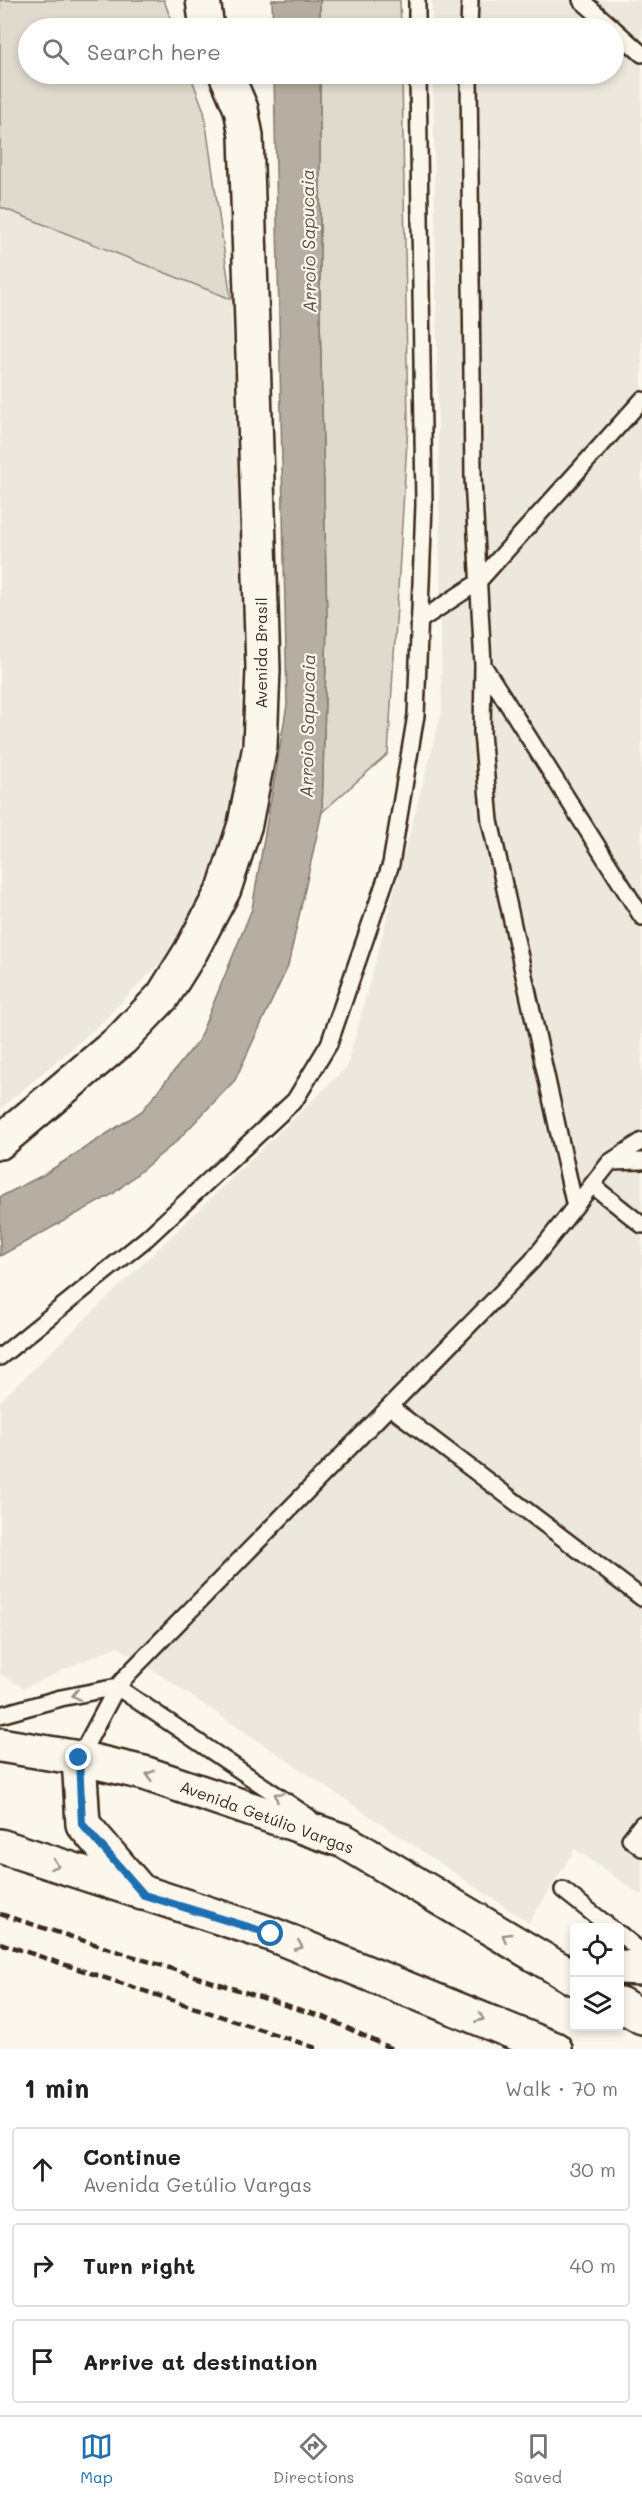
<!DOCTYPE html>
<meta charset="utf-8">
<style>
:root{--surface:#fff;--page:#f6f6f6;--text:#202124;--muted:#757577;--line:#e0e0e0;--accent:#1f6fb2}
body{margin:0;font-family:Mali,sans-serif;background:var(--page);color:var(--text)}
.controls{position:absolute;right:18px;bottom:18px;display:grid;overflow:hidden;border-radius:6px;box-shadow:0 3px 9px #0003}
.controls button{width:54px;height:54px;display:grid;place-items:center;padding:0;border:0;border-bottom:2px solid var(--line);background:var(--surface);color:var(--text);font:30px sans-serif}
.stop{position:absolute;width:18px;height:18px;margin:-14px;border:4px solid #1f6fb2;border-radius:50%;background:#fff}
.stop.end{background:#1f6fb2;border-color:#fff;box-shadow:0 2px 6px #0008}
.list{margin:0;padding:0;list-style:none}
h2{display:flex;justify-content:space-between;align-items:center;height:78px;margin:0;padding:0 24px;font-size:26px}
h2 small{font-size:20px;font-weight:400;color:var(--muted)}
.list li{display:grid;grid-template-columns:39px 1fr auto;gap:18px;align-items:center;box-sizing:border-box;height:84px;margin:0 12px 12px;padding:0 12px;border:2px solid var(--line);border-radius:6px}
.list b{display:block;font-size:22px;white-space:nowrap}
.list p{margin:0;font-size:20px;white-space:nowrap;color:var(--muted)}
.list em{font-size:20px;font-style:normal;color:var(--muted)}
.icon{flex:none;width:33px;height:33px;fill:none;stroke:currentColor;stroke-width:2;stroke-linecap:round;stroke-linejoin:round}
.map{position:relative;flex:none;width:642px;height:2049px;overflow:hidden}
.search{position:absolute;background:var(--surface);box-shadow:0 3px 9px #0003;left:18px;right:18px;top:18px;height:66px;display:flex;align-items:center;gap:15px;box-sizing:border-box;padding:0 21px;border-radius:33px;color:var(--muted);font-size:22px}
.sheet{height:366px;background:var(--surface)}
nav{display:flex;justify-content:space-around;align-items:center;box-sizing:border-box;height:84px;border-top:2px solid var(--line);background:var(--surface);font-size:16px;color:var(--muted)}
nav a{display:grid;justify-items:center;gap:3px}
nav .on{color:var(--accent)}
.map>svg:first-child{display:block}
.built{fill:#ede8dd}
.green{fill:#dfd9ce;stroke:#8d8276;stroke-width:1.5}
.water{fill:#b6aea2;stroke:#85796d;stroke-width:1.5}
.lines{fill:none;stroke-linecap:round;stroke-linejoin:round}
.lane-casing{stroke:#3b2a1e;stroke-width:20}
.secondary-casing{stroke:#3b2a1e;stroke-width:38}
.primary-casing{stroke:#3b2a1e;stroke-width:38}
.lane{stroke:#fbf7ec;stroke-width:15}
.secondary{stroke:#fbf7ec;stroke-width:33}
.primary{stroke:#fbf7ec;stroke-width:33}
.rail{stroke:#3b2a1e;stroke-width:4.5;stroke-dasharray:9 4.5;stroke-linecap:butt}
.oneway{stroke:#9b9085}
.route{stroke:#1f6fb2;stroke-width:8}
.labels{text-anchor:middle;stroke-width:4.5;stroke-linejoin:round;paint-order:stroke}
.street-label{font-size:16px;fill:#3b2a1e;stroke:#fbf7ec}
.water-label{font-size:18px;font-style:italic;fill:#605246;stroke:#fbf7ec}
</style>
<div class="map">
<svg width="642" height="2049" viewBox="0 0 642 2049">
<rect width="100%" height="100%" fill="#fbf7ec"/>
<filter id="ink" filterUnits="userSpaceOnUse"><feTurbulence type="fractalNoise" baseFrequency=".0167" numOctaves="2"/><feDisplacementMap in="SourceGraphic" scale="12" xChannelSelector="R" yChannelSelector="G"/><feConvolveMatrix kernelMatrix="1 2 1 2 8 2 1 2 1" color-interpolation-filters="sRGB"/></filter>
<g filter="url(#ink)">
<path class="built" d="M432,0H642V1896L575,1849L529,1923L117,1646L24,1688L0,1674V1401L347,1067L442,712L433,74H614V28H432Z
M0,207L231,299L243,624L240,744L223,843L185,925L161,962L96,1028L0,1109Z"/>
<path class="green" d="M0,0H164L174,28H28V74H190L204,111L231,299L0,207Z
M320,0H400L401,28H320Z
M320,74H402L408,425L388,754L322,812L327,621L320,317Z"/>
<path class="water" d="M272,0H320V28H273Z
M274,74H320V317L327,621L322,812L288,966L235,1080L177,1141L113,1194L0,1256V1197L43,1175L142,1111L198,1041L252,909L287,705Z"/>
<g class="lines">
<g class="lane-casing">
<path id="lane" d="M417,0V28
M581,0L613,28
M469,28L470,0
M614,29L642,54
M469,74L473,478L483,665L642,917
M419,621L477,583L642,400
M483,665L482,733L490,821L575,1207
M610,1162L642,1161
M592,1185L642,1225
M0,1357L147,1238L295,1100L329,1044L391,864L416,715L424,504L418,74
M390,1407L642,1598
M0,1715L61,1698L117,1687L309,1817
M79,1758L117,1687L129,1673L532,1261L610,1162L642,1141
M642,1824L630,1839L642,1848
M563,1890L611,1928
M620,1934L642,1952"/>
</g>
<g class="secondary-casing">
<path id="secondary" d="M203,0L207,28
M0,1142L122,1039L163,996L191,951L224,889L245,824L260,746L263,669L246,136L241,109L226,74"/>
</g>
<g class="primary-casing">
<path id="primary" d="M0,1745L79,1758L144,1773L344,1841L574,1978
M79,1758L83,1824L142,1893
M0,1846L271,1934L555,2049
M620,1967L642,1968
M620,2004L642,2017"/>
</g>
<use href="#lane" class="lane"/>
<use href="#secondary" class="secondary"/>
<use href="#primary" class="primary"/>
<path class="rail" d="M0,1914L326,2018L392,2049
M0,1943L319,2049"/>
</g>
<defs><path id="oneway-chevron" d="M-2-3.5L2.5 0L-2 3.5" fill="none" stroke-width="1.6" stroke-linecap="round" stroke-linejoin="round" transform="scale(1.5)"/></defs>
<g class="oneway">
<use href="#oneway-chevron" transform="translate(76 1695) rotate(169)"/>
<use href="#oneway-chevron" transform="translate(150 1775) rotate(-163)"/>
<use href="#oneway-chevron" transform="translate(278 1796) rotate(-146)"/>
<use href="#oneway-chevron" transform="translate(55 1865) rotate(19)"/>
<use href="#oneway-chevron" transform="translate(506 1937) rotate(-149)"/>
<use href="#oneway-chevron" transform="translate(299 1946) rotate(22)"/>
<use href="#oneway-chevron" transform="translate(480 2018) rotate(22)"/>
</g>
</g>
<g class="lines" filter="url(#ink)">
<path class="route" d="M79,1758L82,1824L144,1895L271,1934"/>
</g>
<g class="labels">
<g class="street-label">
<text transform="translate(261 653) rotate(-90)" y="6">Avenida Brasil</text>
<text transform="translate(267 1817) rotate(20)" y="6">Avenida Getúlio Vargas</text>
</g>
<g class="water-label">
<text transform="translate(309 241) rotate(-91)" y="6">Arroio Sapucaia</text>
<text transform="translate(308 726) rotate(-89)" y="6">Arroio Sapucaia</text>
</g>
</g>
</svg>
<div class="controls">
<button><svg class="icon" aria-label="locate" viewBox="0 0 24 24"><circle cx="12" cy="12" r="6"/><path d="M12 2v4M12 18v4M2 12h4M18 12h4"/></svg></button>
<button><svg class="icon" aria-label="layers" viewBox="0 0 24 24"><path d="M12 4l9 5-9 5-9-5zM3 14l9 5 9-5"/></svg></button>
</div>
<div class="stop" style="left:271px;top:1934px"></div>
<div class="stop end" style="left:79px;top:1758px"></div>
<div class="search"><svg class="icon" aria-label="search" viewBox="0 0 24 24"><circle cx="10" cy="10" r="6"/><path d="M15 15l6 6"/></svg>Search here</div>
</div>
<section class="sheet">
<h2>1 min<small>Walk · 70 m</small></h2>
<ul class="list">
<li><svg class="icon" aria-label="ahead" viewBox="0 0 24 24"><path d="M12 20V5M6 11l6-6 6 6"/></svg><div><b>Continue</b><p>Avenida Getúlio Vargas</p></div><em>30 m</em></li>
<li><svg class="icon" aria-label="right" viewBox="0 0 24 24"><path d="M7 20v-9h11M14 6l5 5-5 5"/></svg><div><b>Turn right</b></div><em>40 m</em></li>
<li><svg class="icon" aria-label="arrive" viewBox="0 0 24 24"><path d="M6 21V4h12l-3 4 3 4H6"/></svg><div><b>Arrive at destination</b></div></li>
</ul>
</section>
<nav>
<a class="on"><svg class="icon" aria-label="map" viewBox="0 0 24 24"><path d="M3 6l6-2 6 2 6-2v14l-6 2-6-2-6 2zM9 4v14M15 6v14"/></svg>Map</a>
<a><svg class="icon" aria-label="directions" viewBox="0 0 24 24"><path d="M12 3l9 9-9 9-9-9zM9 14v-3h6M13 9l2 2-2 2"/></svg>Directions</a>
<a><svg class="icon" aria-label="saved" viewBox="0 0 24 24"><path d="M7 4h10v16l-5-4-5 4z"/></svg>Saved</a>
</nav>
